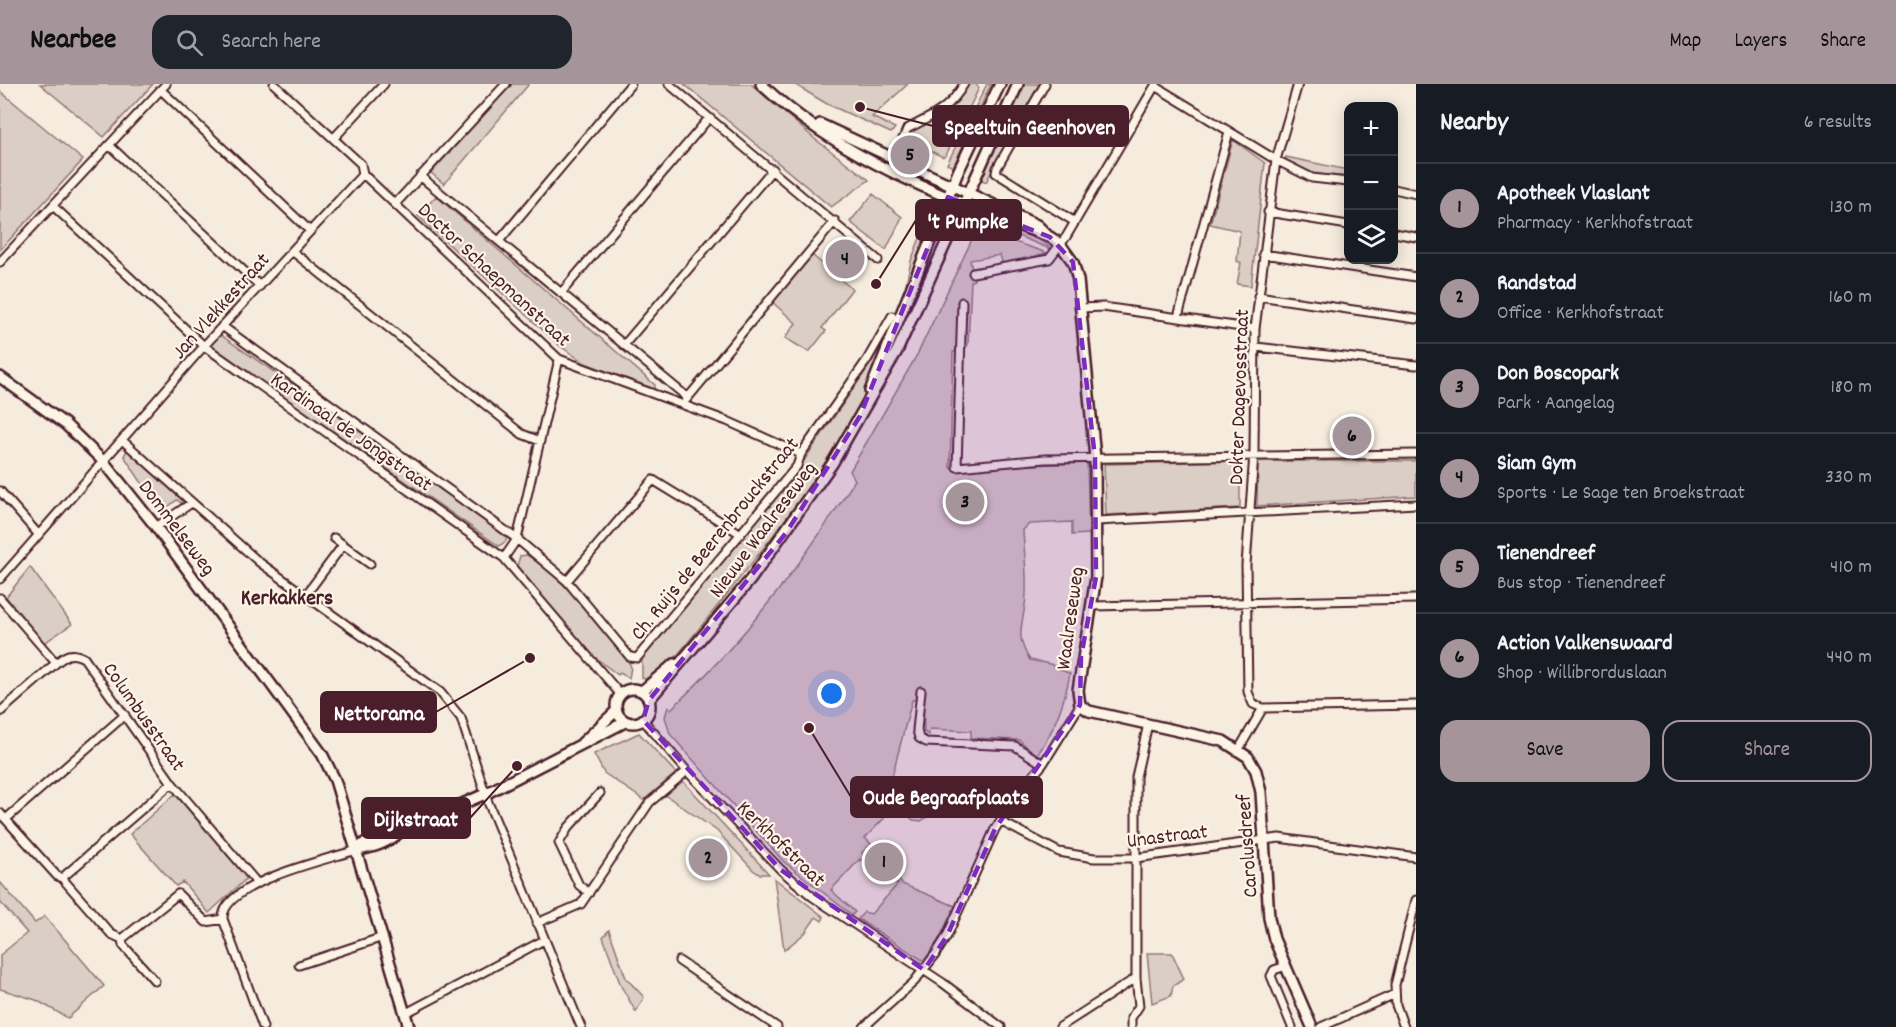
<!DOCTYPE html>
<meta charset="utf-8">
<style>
:root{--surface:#171b24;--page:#20242c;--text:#f1f3f6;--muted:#9ea1a6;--line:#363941;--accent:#a6949b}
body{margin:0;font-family:Dekko,sans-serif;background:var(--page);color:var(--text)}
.controls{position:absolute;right:18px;top:18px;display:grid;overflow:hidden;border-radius:12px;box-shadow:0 3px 15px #0003}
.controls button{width:54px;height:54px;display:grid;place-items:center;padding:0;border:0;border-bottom:2px solid var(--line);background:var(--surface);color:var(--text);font:30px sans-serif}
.you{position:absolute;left:832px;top:610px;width:21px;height:21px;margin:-15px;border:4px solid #fff;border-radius:50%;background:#1a73e8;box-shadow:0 0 0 9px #1a73e833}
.badge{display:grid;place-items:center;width:39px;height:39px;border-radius:50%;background:var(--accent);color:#111;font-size:20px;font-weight:700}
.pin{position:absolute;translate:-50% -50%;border:3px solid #fff;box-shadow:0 2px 6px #0006}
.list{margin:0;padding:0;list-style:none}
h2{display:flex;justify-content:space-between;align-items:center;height:78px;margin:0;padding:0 24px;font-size:26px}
h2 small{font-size:20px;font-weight:400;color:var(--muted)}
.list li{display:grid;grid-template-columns:39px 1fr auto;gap:18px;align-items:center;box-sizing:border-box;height:90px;padding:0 24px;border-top:2px solid var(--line)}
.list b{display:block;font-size:22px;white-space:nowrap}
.list p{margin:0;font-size:20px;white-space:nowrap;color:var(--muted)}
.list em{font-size:20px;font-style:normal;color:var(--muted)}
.actions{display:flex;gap:12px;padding:18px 24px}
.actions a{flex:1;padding:14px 0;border:2px solid var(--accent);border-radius:18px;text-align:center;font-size:21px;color:var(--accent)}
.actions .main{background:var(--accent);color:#111}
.icon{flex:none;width:33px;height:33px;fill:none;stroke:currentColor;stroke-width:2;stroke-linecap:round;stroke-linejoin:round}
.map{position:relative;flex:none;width:1416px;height:943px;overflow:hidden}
header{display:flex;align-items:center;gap:36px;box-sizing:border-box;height:84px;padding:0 30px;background:var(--accent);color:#111}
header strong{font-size:28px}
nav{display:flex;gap:33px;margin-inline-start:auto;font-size:21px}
.search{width:420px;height:54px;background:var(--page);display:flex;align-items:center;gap:15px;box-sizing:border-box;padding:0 21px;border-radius:18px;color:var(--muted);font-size:22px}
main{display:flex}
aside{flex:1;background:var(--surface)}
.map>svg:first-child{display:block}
.green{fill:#dbcec4;stroke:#927678;stroke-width:1.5}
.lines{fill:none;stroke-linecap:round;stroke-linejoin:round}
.street-casing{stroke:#4a1f2b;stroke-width:11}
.secondary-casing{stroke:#4a1f2b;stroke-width:14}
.street{stroke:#fcf5e5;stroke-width:7}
.secondary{stroke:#fcf5e5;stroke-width:9}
.marked{fill:#7b2cbf;fill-opacity:0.2;stroke:#7b2cbf;stroke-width:4.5;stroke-dasharray:12 8;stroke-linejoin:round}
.labels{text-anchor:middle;stroke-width:4.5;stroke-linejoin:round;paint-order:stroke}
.street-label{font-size:21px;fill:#4a1f2b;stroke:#fcf5e5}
.neighbourhood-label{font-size:22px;font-weight:bold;fill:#4a1f2b;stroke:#fcf5e5}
.leader{fill:none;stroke:#4a1f2b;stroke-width:2}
.callout-dot{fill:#4a1f2b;stroke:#fcf5e5;stroke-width:2}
.callout{fill:#4a1f2b;stroke:#4a1f2b;stroke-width:2}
.callout-label{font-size:22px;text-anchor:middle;font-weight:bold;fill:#fff}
</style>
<header>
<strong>Nearbee</strong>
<div class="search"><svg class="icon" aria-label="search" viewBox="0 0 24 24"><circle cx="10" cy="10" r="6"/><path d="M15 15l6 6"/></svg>Search here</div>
<nav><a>Map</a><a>Layers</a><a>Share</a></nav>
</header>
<main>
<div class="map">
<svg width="1416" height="943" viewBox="0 0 1416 943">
<rect width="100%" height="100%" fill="#f5ecde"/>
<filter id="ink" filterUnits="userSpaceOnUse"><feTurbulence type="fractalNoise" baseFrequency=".0167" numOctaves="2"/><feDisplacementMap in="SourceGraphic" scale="12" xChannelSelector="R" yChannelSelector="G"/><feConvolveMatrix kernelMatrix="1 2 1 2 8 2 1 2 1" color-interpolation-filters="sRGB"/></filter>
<g filter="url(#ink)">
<path class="green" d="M40,0H153L104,53Z
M512,0H529L444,100L431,89Z
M684,0H751L815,55L869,96L831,123Z
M794,0H908L872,33L895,44L891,49L827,20Z
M968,0H976L979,4L946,71L943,73L905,55C915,33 952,33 968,0Z
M987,0H991L953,83L947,80Z
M1023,0H1039L986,98L980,95Z
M0,7L83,76L0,166Z
M1233,56L1265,79L1251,202L1237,200L1241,179L1237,177L1240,147L1210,140Z
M1286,73L1348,86V93L1305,89L1285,78Z
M873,110L902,133L886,166L850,138Z
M436,112L655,301L654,305L585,279L560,262L418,132Z
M929,131L937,133C917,185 900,240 876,290C826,391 756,475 685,562L674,575L645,595L642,594V575L805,375L871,279L900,227L911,177Z
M983,131L1041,157L1055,167L981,137Z
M977,145L1047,169L1003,181L1000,171L970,176L974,196L971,197L968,261L962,268H953L950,384L1087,379L1089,450L1072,451V438L1029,440L1023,446C1024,467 1027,488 1026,508C1026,537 1012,549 1030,576L1050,580L1070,590C1064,620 1055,646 1037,671L1019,656L971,654V647L930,645L929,651L924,648L923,615L912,616L889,704L892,708L932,721L936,727L921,737L913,736L897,721L865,754L871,760L862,769L887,792L883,796L860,775L831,806L855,828L852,831L783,777L670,650L665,633L668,623L671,625C743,558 803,479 855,396L850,387L917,271Z
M812,171L852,205L822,244L826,247L809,268L785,254L796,239L772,218Z
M219,250L507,448L506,457L499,462L210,262Z
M127,366L182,416V420L177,416L161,428L124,372Z
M1240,377V424L1106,431L1104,380Z
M1258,377H1416V412L1257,422Z
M527,471C568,497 597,539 628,576L631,583L629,594L620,589L618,591L592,571L517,482L520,472Z
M30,483L72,540L44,559L6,513Z
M639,649L676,689L644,716L604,689L594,670Z
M682,696L769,790H759L753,786L717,747L664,710Z
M175,710L247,794L209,829L183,798L176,802L130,750Z
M774,794L824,833L822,837L816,833L805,849L784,866Z
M897,794L902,800L955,822L938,857L924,877L858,835L864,828L871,830L898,800L893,798Z
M0,798L35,839L45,832L49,837L104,902L68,934L36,916L0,905V871L27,849L0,818Z
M609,846L626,894L644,913L636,928L621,902L603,853Z
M1147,869H1172L1184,895L1173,902L1171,912L1152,919Z"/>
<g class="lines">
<g class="street-casing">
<path id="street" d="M274,0L361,80L363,90L559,275L727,337L801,370
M669,0L878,176
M1045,0L997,84L996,89L1075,138
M1155,2L1276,76L1312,94L1348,98
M161,6L310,147
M334,54L384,0
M109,61L260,202
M895,74L907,45C932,32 949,26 964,0
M420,92L687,313
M1394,105L1416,110
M396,119L506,0
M53,122L204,262L504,474L620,610
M1268,128L1348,141
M1394,149L1416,153
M499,157L631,0
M292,167L522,350L540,357
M1263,170L1416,193
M0,178L166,0
M973,189L1049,175L1066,153L1156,0
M561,209L709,34
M1258,212L1416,235
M962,218L957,383L1045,375L1416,370
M1081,224L1103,223L1255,245
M1178,233L1229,48
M222,242L517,455L567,497L630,573L637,574L797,382L801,370L867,276L892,232
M624,261L773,85
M1256,263L1416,281
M686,316L835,137
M122,356L259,478L440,608L461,634L488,718L581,943
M0,407L38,450
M1097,437L1416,420
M156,443L190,420
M334,454L370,480
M504,474L517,455L559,275
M0,495L204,262L363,90
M567,497L653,396L741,450
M305,512L343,461
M0,514L56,579C66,571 71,567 84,574L172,699L257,799
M1092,522L1416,515
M921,607L917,646L919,654L926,658L1015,662L1043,680
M1263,624L1253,620L1248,608L1246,481L1254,370L1255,245L1276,76L1298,0
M0,628L56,579
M643,636L687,687L781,786L813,813L943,899L1001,943
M1239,665L1263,624L1416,621
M0,729L57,792L62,794L111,850L122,855
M6,735L125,631
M1000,737L1059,768L1094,774H1136L1279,754L1416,773
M62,794L172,699
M589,809L579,801L559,759L568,744L600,709
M537,839L581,820L650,718L687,687
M679,877L777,943
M299,881L383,853
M1286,882L1274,886L1271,892L1292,943
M155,897L123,861L122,855L178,810L206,838L223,835
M406,929L544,856
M263,943L223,835C221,799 328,775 357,766
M864,943L914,898L935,871L947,852L995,745L1019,708L1043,680L1080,621
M1060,943L1136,894
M1131,943V934L1139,922L1136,894V693L1148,640
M1321,943L1395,910
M1404,943L1396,921L1395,901L1416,816"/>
</g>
<g class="secondary-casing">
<path id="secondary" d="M761,0C840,75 950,116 1050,153L1060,160L1073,178L1078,196L1095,374L1096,493L1078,606L1080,621L1089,627L1223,657L1248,673L1256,687L1261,708L1269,834L1274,855L1312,943
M820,40L1037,141L1047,151
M0,293L65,340L104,378L156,443L322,670L335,696L409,943
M870,307L958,88L1000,0
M616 622a17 17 0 1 1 34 0a17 17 0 1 1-34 0Z
M642,607L674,580
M649,616L751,495L832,380L897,267L1018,0
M582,659L616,627
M357,766C373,764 389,758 401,747L485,710L625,638
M357,766C369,753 383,746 401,747"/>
</g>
<use href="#street" class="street"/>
<use href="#secondary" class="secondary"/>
</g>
</g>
<path class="marked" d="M948,113L1050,153L1073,178L1095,374L1096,493L1081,573L1080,621L995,745L947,852L924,886L781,786L643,636L649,616L786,449L860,332Z"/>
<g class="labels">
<g class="street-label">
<text transform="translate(495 190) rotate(43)" y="7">Doctor Schaepmanstraat</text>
<text transform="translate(220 221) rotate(-48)" y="7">Jan Vlekkestraat</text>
<text transform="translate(1238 313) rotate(-88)" y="7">Dokter Dagevosstraat</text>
<text transform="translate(352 347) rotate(35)" y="7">Kardinaal de Jongstraat</text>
<text transform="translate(178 443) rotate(53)" y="7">Dommelseweg</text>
<text transform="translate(762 445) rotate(-53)" y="7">Nieuwe Waalreseweg</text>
<text transform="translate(714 454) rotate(-51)" y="7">Ch. Ruijs de Beerenbrouckstraat</text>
<text transform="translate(1069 534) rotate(-82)" y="7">Waalreseweg</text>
<text transform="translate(145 632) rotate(55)" y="7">Columbusstraat</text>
<text transform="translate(1167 751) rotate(-7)" y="7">Unastraat</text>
<text transform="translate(782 759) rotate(44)" y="7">Kerkhofstraat</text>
<text transform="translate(1246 762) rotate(-94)" y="7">Carolusdreef</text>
</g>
<g class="neighbourhood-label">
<text x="287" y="520">Kerkakkers</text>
</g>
</g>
<path class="leader" d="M860 23L933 42M876 200L916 136M530 574L436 628M809 644L851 713M517 682L470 734"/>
<g class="callout-dot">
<circle cx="860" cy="23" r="6"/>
<circle cx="876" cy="200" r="6"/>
<circle cx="530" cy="574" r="6"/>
<circle cx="809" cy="644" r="6"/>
<circle cx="517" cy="682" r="6"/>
</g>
<g class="callout">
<rect x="933" y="22" width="195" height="40" rx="6"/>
<rect x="916" y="116" width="105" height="40" rx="6"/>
<rect x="321" y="608" width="115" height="40" rx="6"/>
<rect x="851" y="693" width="191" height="40" rx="6"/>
<rect x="362" y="714" width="108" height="40" rx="6"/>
</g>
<g class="callout-label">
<text x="1030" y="50">Speeltuin Geenhoven</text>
<text x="968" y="144">'t Pumpke</text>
<text x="379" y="636">Nettorama</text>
<text x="946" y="720">Oude Begraafplaats</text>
<text x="416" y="742">Dijkstraat</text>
</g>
</svg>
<div class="controls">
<button>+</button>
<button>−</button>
<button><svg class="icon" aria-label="layers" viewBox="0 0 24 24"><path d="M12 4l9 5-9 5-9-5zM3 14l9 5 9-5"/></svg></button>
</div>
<div class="you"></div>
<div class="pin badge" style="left:884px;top:778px">1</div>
<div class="pin badge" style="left:708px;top:774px">2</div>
<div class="pin badge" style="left:965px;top:418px">3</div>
<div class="pin badge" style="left:845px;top:175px">4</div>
<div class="pin badge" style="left:910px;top:71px">5</div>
<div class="pin badge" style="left:1352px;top:352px">6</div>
</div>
<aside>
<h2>Nearby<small>6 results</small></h2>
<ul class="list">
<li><span class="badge">1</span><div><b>Apotheek Vlaslant</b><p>Pharmacy · Kerkhofstraat</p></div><em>130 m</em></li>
<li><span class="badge">2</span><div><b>Randstad</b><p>Office · Kerkhofstraat</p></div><em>160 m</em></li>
<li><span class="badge">3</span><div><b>Don Boscopark</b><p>Park · Aangelag</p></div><em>180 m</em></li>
<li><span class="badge">4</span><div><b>Siam Gym</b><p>Sports · Le Sage ten Broekstraat</p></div><em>330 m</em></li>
<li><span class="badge">5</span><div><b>Tienendreef</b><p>Bus stop · Tienendreef</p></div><em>410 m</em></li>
<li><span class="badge">6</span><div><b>Action Valkenswaard</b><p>Shop · Willibrorduslaan</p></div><em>440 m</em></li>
</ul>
<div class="actions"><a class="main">Save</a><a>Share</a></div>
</aside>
</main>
